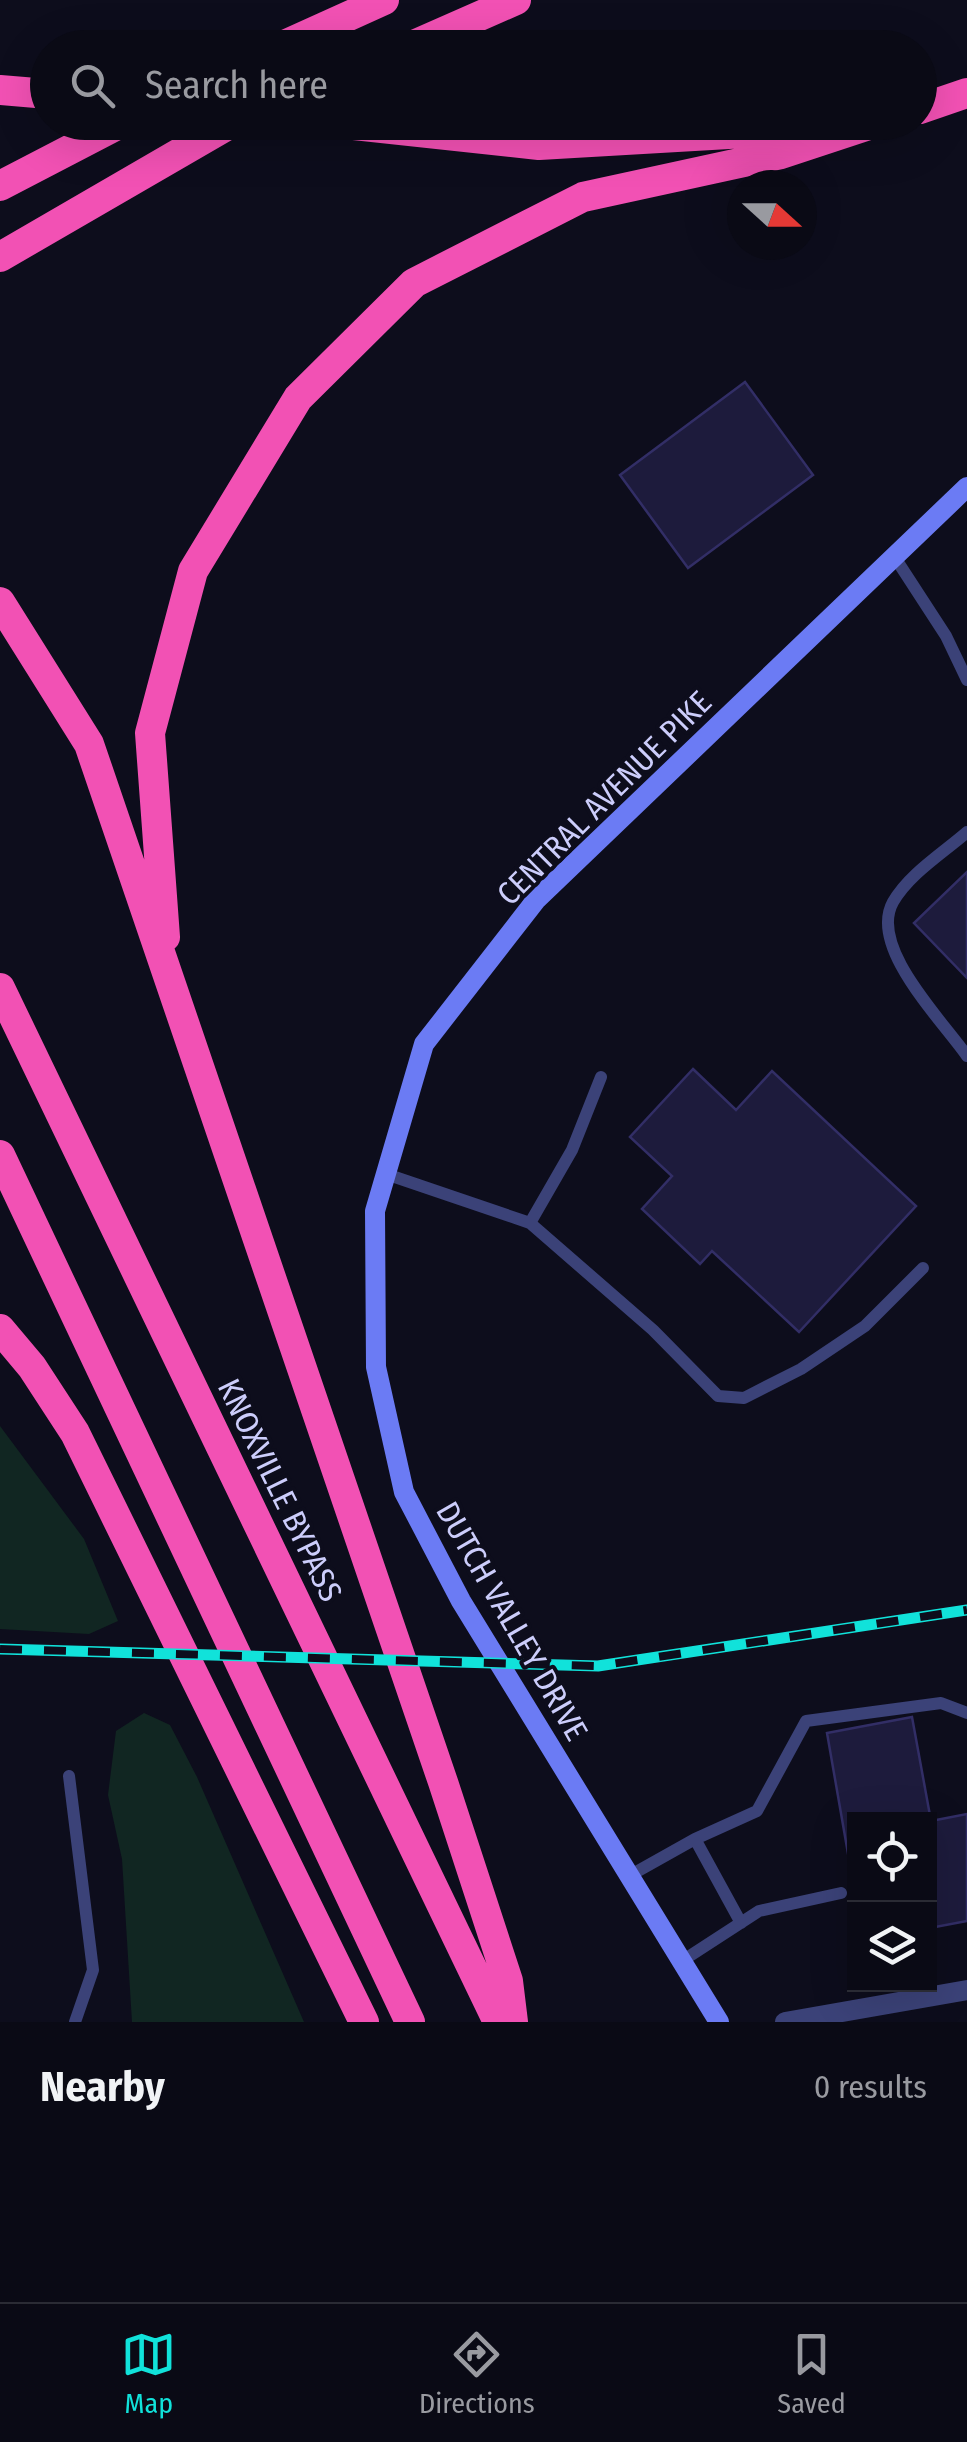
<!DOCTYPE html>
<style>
:root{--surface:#0a0a15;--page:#181822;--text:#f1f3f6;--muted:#999aa0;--line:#2a2b34;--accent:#11e2da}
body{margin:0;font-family:"Fira Sans Condensed",sans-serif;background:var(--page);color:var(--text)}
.controls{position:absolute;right:30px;bottom:30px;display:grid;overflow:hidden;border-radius:0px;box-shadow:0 10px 40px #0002}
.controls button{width:90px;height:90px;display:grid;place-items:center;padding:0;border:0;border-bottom:2px solid var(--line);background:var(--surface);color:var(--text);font:50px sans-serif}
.compass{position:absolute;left:727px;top:170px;width:90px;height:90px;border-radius:50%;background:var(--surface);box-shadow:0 10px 40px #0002;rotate:111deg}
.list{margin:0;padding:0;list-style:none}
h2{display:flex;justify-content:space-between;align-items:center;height:130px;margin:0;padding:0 40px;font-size:42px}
h2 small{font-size:32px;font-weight:400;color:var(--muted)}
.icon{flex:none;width:55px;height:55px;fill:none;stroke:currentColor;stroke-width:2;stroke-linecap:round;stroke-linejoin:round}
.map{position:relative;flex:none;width:967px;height:2022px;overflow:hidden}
.search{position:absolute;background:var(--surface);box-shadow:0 10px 40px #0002;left:30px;right:30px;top:30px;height:110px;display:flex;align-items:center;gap:25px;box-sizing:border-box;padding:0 35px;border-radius:55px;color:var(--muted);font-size:38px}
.sheet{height:280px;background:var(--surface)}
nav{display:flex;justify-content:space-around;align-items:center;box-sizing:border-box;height:140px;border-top:2px solid var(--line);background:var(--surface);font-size:28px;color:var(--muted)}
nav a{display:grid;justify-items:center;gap:5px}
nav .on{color:var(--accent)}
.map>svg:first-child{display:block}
.green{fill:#112622}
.building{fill:#1d1b3c;stroke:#322e66;stroke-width:2.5}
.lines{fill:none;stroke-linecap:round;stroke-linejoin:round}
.service{stroke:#3b4278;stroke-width:12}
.minor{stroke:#3b4278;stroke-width:20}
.secondary{stroke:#6b7bf4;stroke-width:20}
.motorway{stroke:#f251b4;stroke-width:30}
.rail-casing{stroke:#11e2da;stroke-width:11}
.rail{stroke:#0d0d1c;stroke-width:8;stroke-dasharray:22;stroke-linecap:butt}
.labels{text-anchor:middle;stroke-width:8;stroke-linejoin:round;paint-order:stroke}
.street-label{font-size:32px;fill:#cccdfb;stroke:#0d0d1c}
</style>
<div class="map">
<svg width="967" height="2022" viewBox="0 0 967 2022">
<rect width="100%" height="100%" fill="#0d0d1c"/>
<path class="green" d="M0,1426L84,1539L118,1621L89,1634L0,1629Z
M144,1713L170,1725L197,1777L304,2022H132L122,1859L108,1795L116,1731Z"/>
<path class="building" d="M745,382L813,475L688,568L620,475Z
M967,872V978L914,923Z
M693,1069L736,1110L772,1071L916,1206L799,1332L712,1251L700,1264L642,1209L672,1176L630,1137Z
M912,1717L931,1821L967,1814V1921L930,1928V1820H854V1888L827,1733Z"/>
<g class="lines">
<path class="service" d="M894,556L946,636L967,680
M967,832C943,853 909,874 893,902C868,947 942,1020 967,1056
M386,1174L530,1223L653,1330L718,1396L744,1398L801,1369L865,1326L923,1268
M530,1223L572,1150L601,1077
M69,1776L93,1970L75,2022
M695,1839L741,1923
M629,1876L695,1839L757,1811L806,1721L941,1703L967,1713
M682,1961L759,1911L841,1893"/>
<path class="minor" d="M785,2022L967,1990"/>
<path class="secondary" d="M719,2022L461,1601L404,1492L376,1367L375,1211L424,1044L536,900L967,487"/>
<path class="motorway" d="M278,48L384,0
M407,48L516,0
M0,90L48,94
M920,109L967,93
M326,122L539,145L779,131L818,122
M0,186L123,122
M0,257L233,122
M0,602L89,744L443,1782L508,1981L513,2022
M165,937L150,733L193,571L298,398L414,283L583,197L781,154L878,122
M0,988L498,2022
M0,1155L410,2022
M0,1329L32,1367L75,1433L364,2022"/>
<g class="rail-casing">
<path id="rail" d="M0,1649L598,1666L967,1610"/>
</g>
<use href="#rail" class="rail"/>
</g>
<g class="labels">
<g class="street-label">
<text transform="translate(604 798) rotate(-45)" y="11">CENTRAL AVENUE PIKE</text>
<text transform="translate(280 1490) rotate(64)" y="11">KNOXVILLE BYPASS</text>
<text transform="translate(512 1621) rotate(60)" y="11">DUTCH VALLEY DRIVE</text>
</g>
</g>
</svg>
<div class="controls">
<button><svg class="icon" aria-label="locate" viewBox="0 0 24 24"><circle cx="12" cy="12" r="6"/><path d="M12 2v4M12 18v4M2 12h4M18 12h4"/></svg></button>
<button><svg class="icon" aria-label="layers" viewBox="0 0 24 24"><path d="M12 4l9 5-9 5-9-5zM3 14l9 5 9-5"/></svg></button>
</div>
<svg class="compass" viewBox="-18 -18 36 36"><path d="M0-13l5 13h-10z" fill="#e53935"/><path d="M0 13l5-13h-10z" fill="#999aa0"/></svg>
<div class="search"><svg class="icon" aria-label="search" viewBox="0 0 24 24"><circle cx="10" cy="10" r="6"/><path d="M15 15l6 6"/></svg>Search here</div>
</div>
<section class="sheet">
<h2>Nearby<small>0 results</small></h2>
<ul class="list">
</ul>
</section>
<nav>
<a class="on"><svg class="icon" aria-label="map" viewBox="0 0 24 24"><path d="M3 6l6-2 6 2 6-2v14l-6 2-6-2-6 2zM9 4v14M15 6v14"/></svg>Map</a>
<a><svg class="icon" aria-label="directions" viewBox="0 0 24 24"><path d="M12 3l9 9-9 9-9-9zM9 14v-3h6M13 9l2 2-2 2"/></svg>Directions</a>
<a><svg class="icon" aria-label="saved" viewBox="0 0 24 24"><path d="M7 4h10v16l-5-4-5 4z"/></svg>Saved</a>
</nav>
